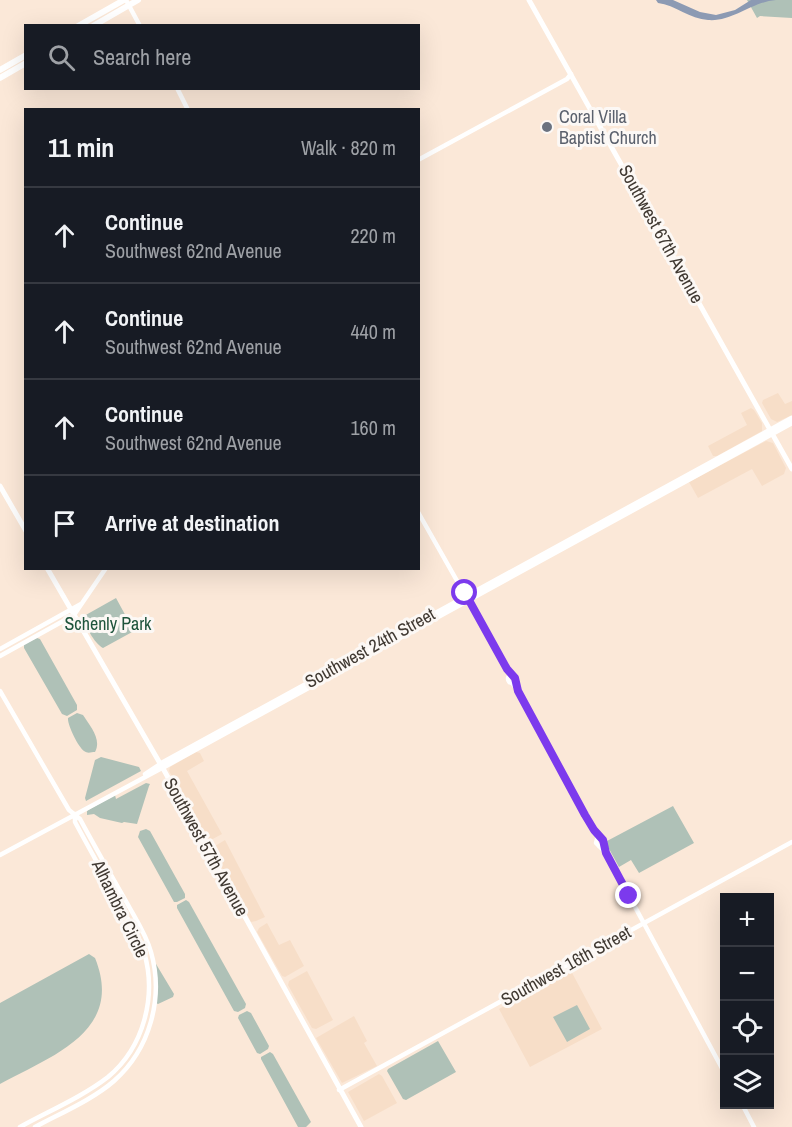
<!DOCTYPE html>
<meta charset="utf-8">
<style>
:root{--surface:#171b24;--page:#242831;--text:#f1f3f6;--muted:#9ea1a6;--line:#363941}
body{margin:0;font-family:"Archivo Narrow",sans-serif;background:var(--page);color:var(--text)}
.controls{position:absolute;right:18px;bottom:18px;display:grid;overflow:hidden;border-radius:0px;box-shadow:0 6px 24px #0002}
.controls button{width:54px;height:54px;display:grid;place-items:center;padding:0;border:0;border-bottom:2px solid var(--line);background:var(--surface);color:var(--text);font:30px sans-serif}
.stop{position:absolute;width:18px;height:18px;margin:-14px;border:4px solid #7c3aed;border-radius:50%;background:#fff}
.stop.end{background:#7c3aed;border-color:#fff;box-shadow:0 2px 6px #0008}
.list{margin:0;padding:0;list-style:none}
h2{display:flex;justify-content:space-between;align-items:center;height:78px;margin:0;padding:0 24px;font-size:26px}
h2 small{font-size:20px;font-weight:400;color:var(--muted)}
.list li{display:grid;grid-template-columns:39px 1fr auto;gap:18px;align-items:center;box-sizing:border-box;height:96px;padding:0 24px;border-top:2px solid var(--line)}
.list b{display:block;font-size:22px;white-space:nowrap}
.list p{margin:0;font-size:20px;white-space:nowrap;color:var(--muted)}
.list em{font-size:20px;font-style:normal;color:var(--muted)}
.icon{flex:none;width:33px;height:33px;fill:none;stroke:currentColor;stroke-width:2;stroke-linecap:round;stroke-linejoin:round}
.map{position:relative;flex:none;width:792px;height:1127px;overflow:hidden}
.search{position:absolute;background:var(--surface);box-shadow:0 6px 24px #0002;left:24px;top:24px;width:396px;height:66px;display:flex;align-items:center;gap:15px;box-sizing:border-box;padding:0 21px;border-radius:0px;color:var(--muted);font-size:22px}
.panel{position:absolute;background:var(--surface);box-shadow:0 6px 24px #0002;left:24px;top:108px;width:396px;height:462px;border-radius:0px}
.map>svg:first-child{display:block}
.built{fill:#f7dec8}
.green{fill:#afc1b7}
.water{fill:#8c9ab3}
.lines{fill:none;stroke-linecap:round;stroke-linejoin:round}
.tertiary{stroke:#fff;stroke-width:4.5}
.secondary{stroke:#fff;stroke-width:5}
.primary{stroke:#fff;stroke-width:6}
.route{stroke:#7c3aed;stroke-width:8}
.worship-dot{fill:#6b7280;stroke:#fcf8f5;stroke-width:2}
.labels{text-anchor:middle;stroke-width:6;stroke-linejoin:round;paint-order:stroke}
.worship-label{font-size:18px;fill:#5b616d;stroke:#fcf8f5;text-anchor:start}
.street-label{font-size:18px;fill:#403932;stroke:#fcf8f5}
.park-label{font-size:18px;fill:#1e543c;stroke:#fcf8f5}
</style>
<div class="map">
<svg width="792" height="1127" viewBox="0 0 792 1127">
<rect width="100%" height="100%" fill="#fbe8d8"/>
<path class="built" d="M778,393L785,404L792,401V415L777,422L771,419L762,403L763,400Z
M751,408L754,410L762,423V431L717,456H713L708,446L747,425L741,413Z
M766,441L773,443L786,468L784,474L762,486L752,469L698,498L689,482Z
M196,752L200,753L204,761L187,771L222,834L209,841H207L169,771L170,767Z
M225,840L265,917L256,921L251,922L213,851L215,846Z
M267,923L279,945L290,940L304,966L285,977L282,976L257,932L259,928Z
M570,969L602,1029L530,1067L499,1009Z
M307,971L333,1020L316,1029L312,1028L288,985L289,981Z
M354,1016L367,1041L364,1043L377,1066L342,1083L316,1038Z
M379,1074L382,1076L397,1103L364,1121L348,1092Z"/>
<path class="green" d="M747,0H792V18L760,16L757,18Z
M116,598L134,631L103,648C94,643 85,626 84,616Z
M37,638L40,639L77,705V710L67,716L62,714L24,648V644Z
M77,713L83,715C90,726 102,739 95,752C91,752 88,754 84,751C78,747 67,724 68,718Z
M101,757L139,767L141,771L86,801L85,798L95,760Z
M146,783L150,784L149,786L137,824L124,822L122,823L100,818L94,814L87,815V811L90,809L115,795L116,799Z
M673,806L694,843L639,873L631,860L619,867L607,845V841Z
M146,829L150,831L185,894V898L177,902H174L138,837L140,831Z
M186,900L189,902L246,1004L245,1008L238,1012L234,1011L177,908V905Z
M89,954L95,958C125,1032 51,1056 0,1084V1003Z
M156,964L174,994L173,997L158,1004L156,1003Z
M577,1005L590,1029L567,1042L553,1017Z
M247,1011L251,1013L269,1046L268,1049L260,1054L257,1053L238,1018L239,1015Z
M438,1041L456,1072L406,1100L403,1099L387,1071L388,1069Z
M270,1052L273,1054L311,1122L306,1127H298L261,1059V1057Z"/>
<path class="water" d="M656,0H673L700,12L716,15L735,10L751,0H776C751,2 733,22 708,20C690,19 675,5 658,3Z"/>
<g class="lines">
<path class="tertiary" d="M126,0L140,26
M177,88L188,110
M418,160L567,79L571,74
M418,512L507,669L512,676
M0,649L81,604
M0,656L74,615L106,568
M508 679a4 4 0 1 1 8 0a4 4 0 1 1-8 0Z
M512,683L518,691L594,830L600,838
M0,691L69,810L80,819C95,847 111,875 127,903C135,918 146,934 151,952C164,998 150,1049 114,1081C92,1100 61,1113 35,1127
M145,774L160,764
M603,844L606,853L724,1072
M599,846L604,843L601,838L597,839L596,843L603,850
M0,855L162,768
M339,1090L792,842
M742,1104L754,1127
M20,1127C49,1111 82,1097 108,1077C144,1047 157,996 144,952C139,936 129,921 121,907C106,878 90,850 75,822V814"/>
<path class="secondary" d="M529,0L792,469
M0,486L26,531
M47,568L165,772L361,1127
M160,764L792,418
M162,768L792,423"/>
<path class="primary" d="M78,26L124,0
M93,26L138,0
M0,70L26,55
M0,78L26,63"/>
</g>
<g class="lines">
<path class="route" d="M465,593L507,669L515,678L518,691L585,815L594,830L603,840L606,853L629,896"/>
</g>
<circle class="worship-dot" cx="547" cy="127" r="6"/>
<g class="labels">
<g class="worship-label">
<text x="559" y="123">Coral Villa<tspan x="559" dy="21">Baptist Church</tspan></text>
</g>
<g class="street-label">
<text transform="translate(661 234) rotate(61)" y="6">Southwest 67th Avenue</text>
<text transform="translate(370 648) rotate(-29)" y="6">Southwest 24th Street</text>
<text transform="translate(206 847) rotate(61)" y="6">Southwest 57th Avenue</text>
<text transform="translate(120 909) rotate(64)" y="6">Alhambra Circle</text>
<text transform="translate(566 966) rotate(-29)" y="6">Southwest 16th Street</text>
</g>
<g class="park-label">
<text x="108" y="630">Schenly Park</text>
</g>
</g>
</svg>
<div class="controls">
<button>+</button>
<button>−</button>
<button><svg class="icon" aria-label="locate" viewBox="0 0 24 24"><circle cx="12" cy="12" r="6"/><path d="M12 2v4M12 18v4M2 12h4M18 12h4"/></svg></button>
<button><svg class="icon" aria-label="layers" viewBox="0 0 24 24"><path d="M12 4l9 5-9 5-9-5zM3 14l9 5 9-5"/></svg></button>
</div>
<div class="stop" style="left:465px;top:593px"></div>
<div class="stop end" style="left:629px;top:896px"></div>
<div class="search"><svg class="icon" aria-label="search" viewBox="0 0 24 24"><circle cx="10" cy="10" r="6"/><path d="M15 15l6 6"/></svg>Search here</div>
<section class="panel">
<h2>11 min<small>Walk · 820 m</small></h2>
<ul class="list">
<li><svg class="icon" aria-label="ahead" viewBox="0 0 24 24"><path d="M12 20V5M6 11l6-6 6 6"/></svg><div><b>Continue</b><p>Southwest 62nd Avenue</p></div><em>220 m</em></li>
<li><svg class="icon" aria-label="ahead" viewBox="0 0 24 24"><path d="M12 20V5M6 11l6-6 6 6"/></svg><div><b>Continue</b><p>Southwest 62nd Avenue</p></div><em>440 m</em></li>
<li><svg class="icon" aria-label="ahead" viewBox="0 0 24 24"><path d="M12 20V5M6 11l6-6 6 6"/></svg><div><b>Continue</b><p>Southwest 62nd Avenue</p></div><em>160 m</em></li>
<li><svg class="icon" aria-label="arrive" viewBox="0 0 24 24"><path d="M6 21V4h12l-3 4 3 4H6"/></svg><div><b>Arrive at destination</b></div></li>
</ul>
</section>
</div>
